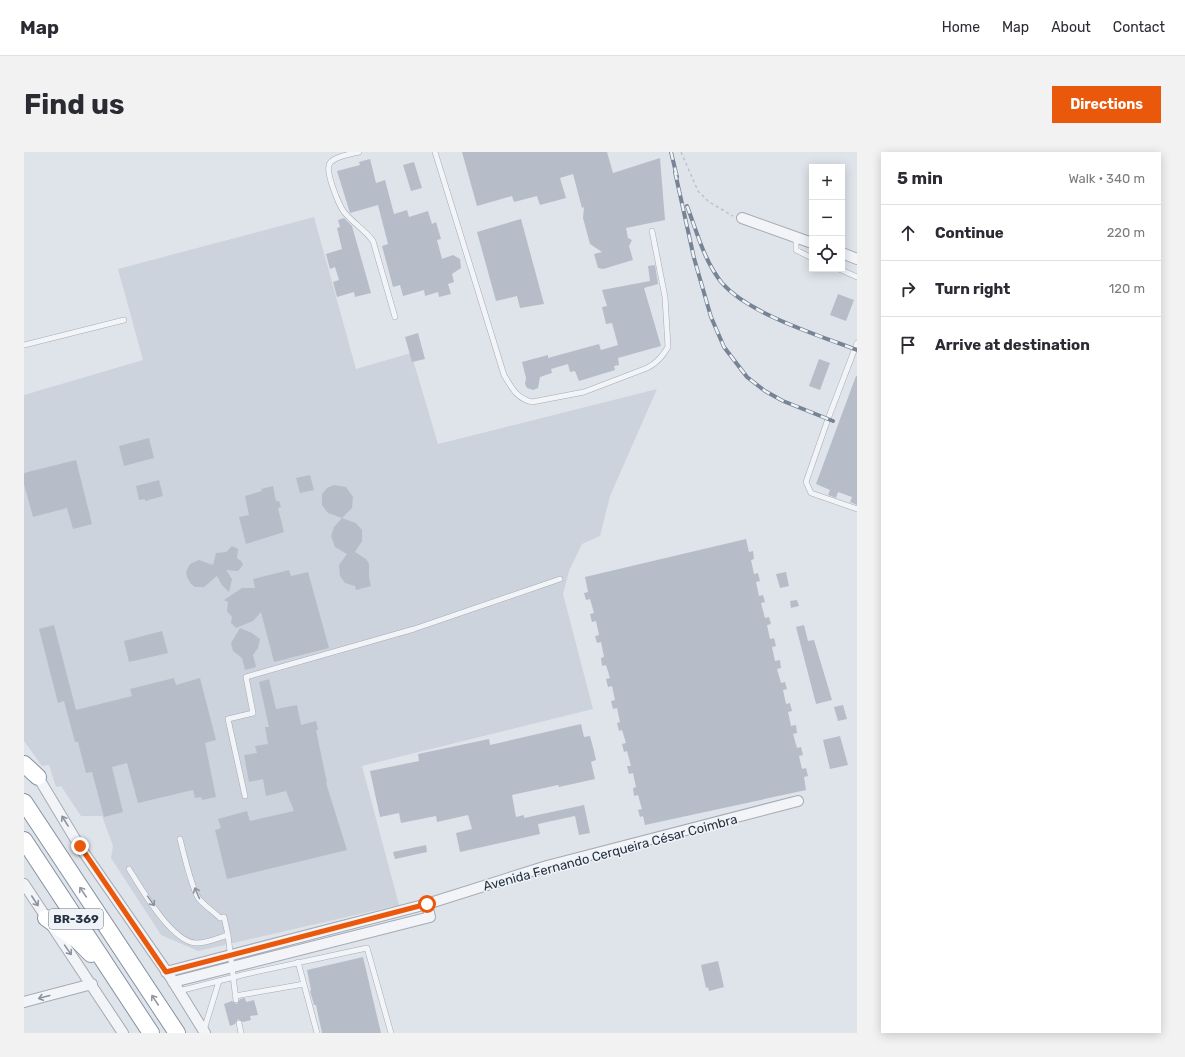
<!DOCTYPE html>
<meta charset="utf-8">
<style>
:root{--surface:#fff;--page:#f2f2f3;--text:#2b2b33;--muted:#7c7c81;--line:#e1e1e2;--accent:#ea580c}
body{margin:0;font-family:Rubik,sans-serif;background:var(--page);color:var(--text)}
.controls{position:absolute;right:12px;top:12px;display:grid;overflow:hidden;border-radius:0px;box-shadow:0 2px 10px #0003}
.controls button{width:36px;height:36px;display:grid;place-items:center;padding:0;border:0;border-bottom:1px solid var(--line);background:var(--surface);color:var(--text);font:20px sans-serif}
.stop{position:absolute;width:12px;height:12px;margin:-9px;border:3px solid #ea580c;border-radius:50%;background:#fff}
.stop.end{background:#ea580c;border-color:#fff;box-shadow:0 1px 4px #0008}
.list{margin:0;padding:0;list-style:none}
h2{display:flex;justify-content:space-between;align-items:center;height:52px;margin:0;padding:0 16px;font-size:17px}
h2 small{font-size:13px;font-weight:400;color:var(--muted)}
.list li{display:grid;grid-template-columns:26px 1fr auto;gap:12px;align-items:center;box-sizing:border-box;height:56px;padding:0 16px;border-top:1px solid var(--line)}
.list b{display:block;font-size:15px;white-space:nowrap}
.list em{font-size:13px;font-style:normal;color:var(--muted)}
.icon{flex:none;width:22px;height:22px;fill:none;stroke:currentColor;stroke-width:2;stroke-linecap:round;stroke-linejoin:round}
.map{position:relative;flex:none;width:833px;height:881px;overflow:hidden;border-radius:0px}
header{display:flex;align-items:center;gap:24px;box-sizing:border-box;height:56px;padding:0 20px;background:var(--surface);border-bottom:1px solid var(--line)}
header strong{font-size:19px}
nav{display:flex;gap:22px;margin-inline-start:auto;font-size:14px}
.intro{display:flex;align-items:center;justify-content:space-between;box-sizing:border-box;height:96px;padding:0 24px}
h1{margin:0;font-size:28px}
.button{padding:10px 18px;border-radius:0px;background:var(--accent);color:#fff;font-size:14px;font-weight:700}
main{display:flex;gap:24px;padding:0 24px}
aside{flex:1;background:var(--surface);border-radius:0px;box-shadow:0 2px 10px #0003}
.map>svg:first-child{display:block}
.built{fill:#cdd3dc}
.building{fill:#b6bdc8}
.lines{fill:none;stroke-linecap:round;stroke-linejoin:round}
.service-casing{stroke:#a4abb5;stroke-width:6}
.minor-casing{stroke:#a4abb5;stroke-width:12}
.trunk-casing{stroke:#8592a2;stroke-width:18}
.path{stroke:#bdc2c9;stroke-width:1.5;stroke-dasharray:3 3;stroke-linecap:butt}
.service{stroke:#f2f4f8;stroke-width:5}
.minor{stroke:#f2f4f8;stroke-width:10}
.trunk{stroke:#fff;stroke-width:16}
.rail-casing{stroke:#778495;stroke-width:4}
.rail{stroke:#eff3f7;stroke-width:2.5;stroke-dasharray:8;stroke-linecap:butt}
.oneway{stroke:#8c939e}
.oneway2{stroke:#9298a1}
.route{stroke:#ea580c;stroke-width:5}
.labels{text-anchor:middle;stroke-width:3;stroke-linejoin:round;paint-order:stroke}
.shield{fill:#eff3f7;stroke:#626c79;stroke-width:1}
.shield-label{font-size:12px;font-weight:bold;fill:#263243}
.street-label{font-size:13px;fill:#263243;stroke:#eff3f7}
</style>
<header>
<strong>Map</strong>
<nav><a>Home</a><a>Map</a><a>About</a><a>Contact</a></nav>
</header>
<div class="intro"><h1>Find us</h1><a class="button">Directions</a></div>
<main>
<div class="map">
<svg width="833" height="881" viewBox="0 0 833 881">
<rect width="100%" height="100%" fill="#dfe4ea"/>
<path class="built" d="M290,65L332,217L387,201L414,292L633,237L586,344L576,384L558,392L545,419L539,442L569,557L338,614L375,753L174,799L137,783L87,706L89,694L78,664H57L37,634L32,635L25,613L18,614L0,589V243L119,208L94,117Z"/>
<path class="building" d="M438,0H583L589,21L636,6L641,68L602,76L604,86L608,88L605,94L609,108L579,117L574,116L570,102L578,100L566,92L559,66L560,55L558,56L549,22L536,26L542,46L516,53L513,44L490,50L488,44L453,54Z
M346,7L352,31L361,28L370,62L383,58L385,65L404,59L408,72L412,70L417,87L413,88L418,107L429,103L436,107L437,116L428,122L430,130L424,132L427,142L415,145L414,140L401,144L400,138L379,144L376,133L369,135L358,94L364,92L354,53L326,61L313,19L336,13L335,10Z
M390,10L398,36L387,39L379,13Z
M320,66L328,74L347,141L331,145L330,140L313,145L309,130L315,128L311,115L306,117L302,102L318,97L313,76L316,75L314,68Z
M497,67L520,152L496,156L493,144L472,149L453,80Z
M631,113L634,132L620,136L637,194L594,206L595,213L590,214L591,218L555,229L551,219L546,220L544,212L527,217L528,221L516,225L514,236L509,238L503,236L501,232L502,226L498,210L524,203V206L575,192L577,198L594,193L588,171L582,172L578,155L583,154L578,138L626,129L624,114Z
M814,142L830,148L822,169L806,163Z
M394,181L401,207L388,210L381,185Z
M795,207L806,211L796,238L785,234Z
M832,224H833V353L826,350L828,345L814,340L812,346L804,343L806,338L792,332Z
M125,286L130,306L100,314L95,294Z
M52,308L68,372L49,377L43,356L9,365L0,332V321Z
M286,323L290,338L276,341L272,326Z
M135,328L139,344L121,349V347L115,348L112,334Z
M310,333L322,335L329,345L328,356L318,366L304,361L298,353V342L303,336Z
M249,334L252,349H255L257,355L254,356L260,380L222,392L215,365L225,363L221,344L238,339L237,337Z
M318,366L332,371L338,378V389L331,400L342,407L345,412V425L347,434L332,438L331,434L321,431L316,424L315,413L323,402L311,395L307,384L310,375Z
M722,387L725,400L729,399L730,407L727,408L730,422L734,421L736,429L732,430L735,444L739,443L741,450L737,451L741,466L745,465L747,472L743,473L746,487L750,486L752,494L748,495L751,509L756,508L757,516L753,517L757,531L761,530L763,537L759,538L762,552L766,551L768,559L764,560L767,574L772,573L773,581L769,582L773,596L777,595L779,603L775,604L778,617L782,616L784,624L780,625L782,638L621,673L619,664L616,665L614,658L618,657L614,643L610,644L609,636L612,635L609,621L605,622L603,614H607L603,599L600,600L598,592L602,591L598,578L595,579L593,571L596,570L593,556L589,557L587,549L591,548L588,534L584,535L582,527L586,526L582,513L578,514L577,506L580,505L577,490L573,491L571,484L575,483L572,469L568,470L566,462L570,461L566,447L562,448L560,441L564,440L561,425Z
M208,394L214,397L213,406L217,409L219,413L214,419L202,418L208,427L205,440L198,433L193,424L180,435H171L167,432L163,425L162,420L166,412L175,408L189,413L192,401L202,400Z
M265,418L267,424L284,420L305,496L250,510L237,460L229,469L212,476L207,471L208,465L203,459L204,450L200,448L218,436H231L229,427Z
M762,420L765,434L756,436L752,422Z
M773,448L775,454L767,456L766,449Z
M30,473L52,558L108,544L106,537L150,526L152,533L176,526L192,588L181,591L192,645L178,648L177,645L171,646L169,638L114,651L103,611L88,615L99,660L80,665L68,620L62,621L54,590H51L40,549L34,551L15,477Z
M780,473L784,489L790,488L808,548L792,552L772,475Z
M216,476L228,481L236,487L234,496L229,503L232,515L221,518L218,506L209,499L207,491Z
M138,479L144,501L105,510L100,489Z
M245,527L252,557L273,553L277,573L292,569L294,578H292L303,631H302L323,698L203,727L191,678L197,676L194,667L223,659L226,669L270,659L262,639L242,644L239,627L225,630L220,603L233,601L231,594L244,592L241,575H245L235,530Z
M819,553L823,567L814,569L810,555Z
M557,572L560,585L566,584L570,599L572,608L567,610L571,627L535,635L534,633L488,643L492,665L500,663V666L560,653L566,681L555,683L551,664L514,672L516,682L436,700L432,681L448,677L444,663L413,670L412,664L377,671L375,661L356,665L346,619L395,609L394,602L465,587L466,593Z
M816,584L824,613L806,617L799,588Z
M402,693L403,700L371,707L369,700Z
M339,805L357,881H298L292,853H290L286,839L287,838L283,818Z
M694,809L700,835L685,839L684,835L682,836L677,813Z
M221,846L222,850L230,848L234,863L226,864L227,868L219,870L214,867L211,872L206,874L200,852L208,849L213,852L216,847Z"/>
<g class="lines">
<g class="service-casing">
<path id="service" d="M335,0C328,2 311,4 306,11C300,18 315,53 320,60C329,71 341,78 349,89L371,165
M411,0L480,223C488,236 492,246 508,250L560,240L623,216C633,211 639,204 644,195L641,145L628,79
M772,85V98L788,106
M815,117L833,125
M833,191L804,267L782,330L787,341L833,357
M0,193L100,168
M221,644L204,567L229,561L222,525L390,477L536,427
M105,717C117,736 147,789 171,791C181,792 194,786 204,783L200,765L196,766C190,760 181,754 175,747C167,735 160,702 156,687
M204,783L212,848
M274,810L293,881
M155,839L222,822L343,796L367,881
M211,844L280,832
M215,871L217,881
M180,878L195,829"/>
</g>
<g class="minor-casing">
<path id="minor" d="M718,66L788,91
M818,101L833,107
M14,625L56,695L147,826L181,881
M0,732L99,881
M142,820L403,752L523,714L774,649
M149,830L406,765L403,752
M0,850L68,832"/>
</g>
<g class="trunk-casing">
<path id="trunk" d="M0,612L14,625
M0,650L153,881
M0,688L127,881
M22,766L53,788L67,802"/>
</g>
<path class="path" d="M657,0L674,39L685,50L709,64"/>
<use href="#service" class="service"/>
<use href="#minor" class="minor"/>
<use href="#trunk" class="trunk"/>
<g class="rail-casing">
<path id="rail" d="M647,0L653,25
M651,20L670,106L687,165L700,195L723,225L741,239L759,249L809,269
M663,54C673,80 680,109 698,131C725,162 794,183 833,198"/>
</g>
<use href="#rail" class="rail"/>
</g>
<defs><path id="oneway-shaft" d="M-6 0H5M1.5-3L5.5 0L1.5 3" fill="none" stroke-width="1.6" stroke-linecap="round" stroke-linejoin="round"/></defs>
<g class="oneway">
<use href="#oneway-shaft" transform="translate(41 669) rotate(-122)"/>
<use href="#oneway-shaft" transform="translate(173 741) rotate(-114)"/>
<use href="#oneway-shaft" transform="translate(11 749) rotate(57)"/>
<use href="#oneway-shaft" transform="translate(127 749) rotate(55)"/>
<use href="#oneway-shaft" transform="translate(44 798) rotate(55)"/>
<use href="#oneway-shaft" transform="translate(20 845) rotate(165)"/>
</g>
<g class="oneway2">
<use href="#oneway-shaft" transform="translate(59 740) rotate(-124)"/>
<use href="#oneway-shaft" transform="translate(131 848) rotate(-124)"/>
</g>
<g class="lines">
<path class="route" d="M56,694L142,820L403,752"/>
</g>
<g class="labels">
<rect class="shield" x="25" y="757" width="54" height="20" rx="3"/>
<g class="shield-label">
<text x="52" y="771">BR-369</text>
</g>
<g class="street-label">
<text transform="translate(586 700) rotate(-15)" y="5">Avenida Fernando Cerqueira César Coimbra</text>
</g>
</g>
</svg>
<div class="controls">
<button>+</button>
<button>−</button>
<button><svg class="icon" aria-label="locate" viewBox="0 0 24 24"><circle cx="12" cy="12" r="6"/><path d="M12 2v4M12 18v4M2 12h4M18 12h4"/></svg></button>
</div>
<div class="stop" style="left:403px;top:752px"></div>
<div class="stop end" style="left:56px;top:694px"></div>
</div>
<aside>
<h2>5 min<small>Walk · 340 m</small></h2>
<ul class="list">
<li><svg class="icon" aria-label="ahead" viewBox="0 0 24 24"><path d="M12 20V5M6 11l6-6 6 6"/></svg><div><b>Continue</b></div><em>220 m</em></li>
<li><svg class="icon" aria-label="right" viewBox="0 0 24 24"><path d="M7 20v-9h11M14 6l5 5-5 5"/></svg><div><b>Turn right</b></div><em>120 m</em></li>
<li><svg class="icon" aria-label="arrive" viewBox="0 0 24 24"><path d="M6 21V4h12l-3 4 3 4H6"/></svg><div><b>Arrive at destination</b></div></li>
</ul>
</aside>
</main>
